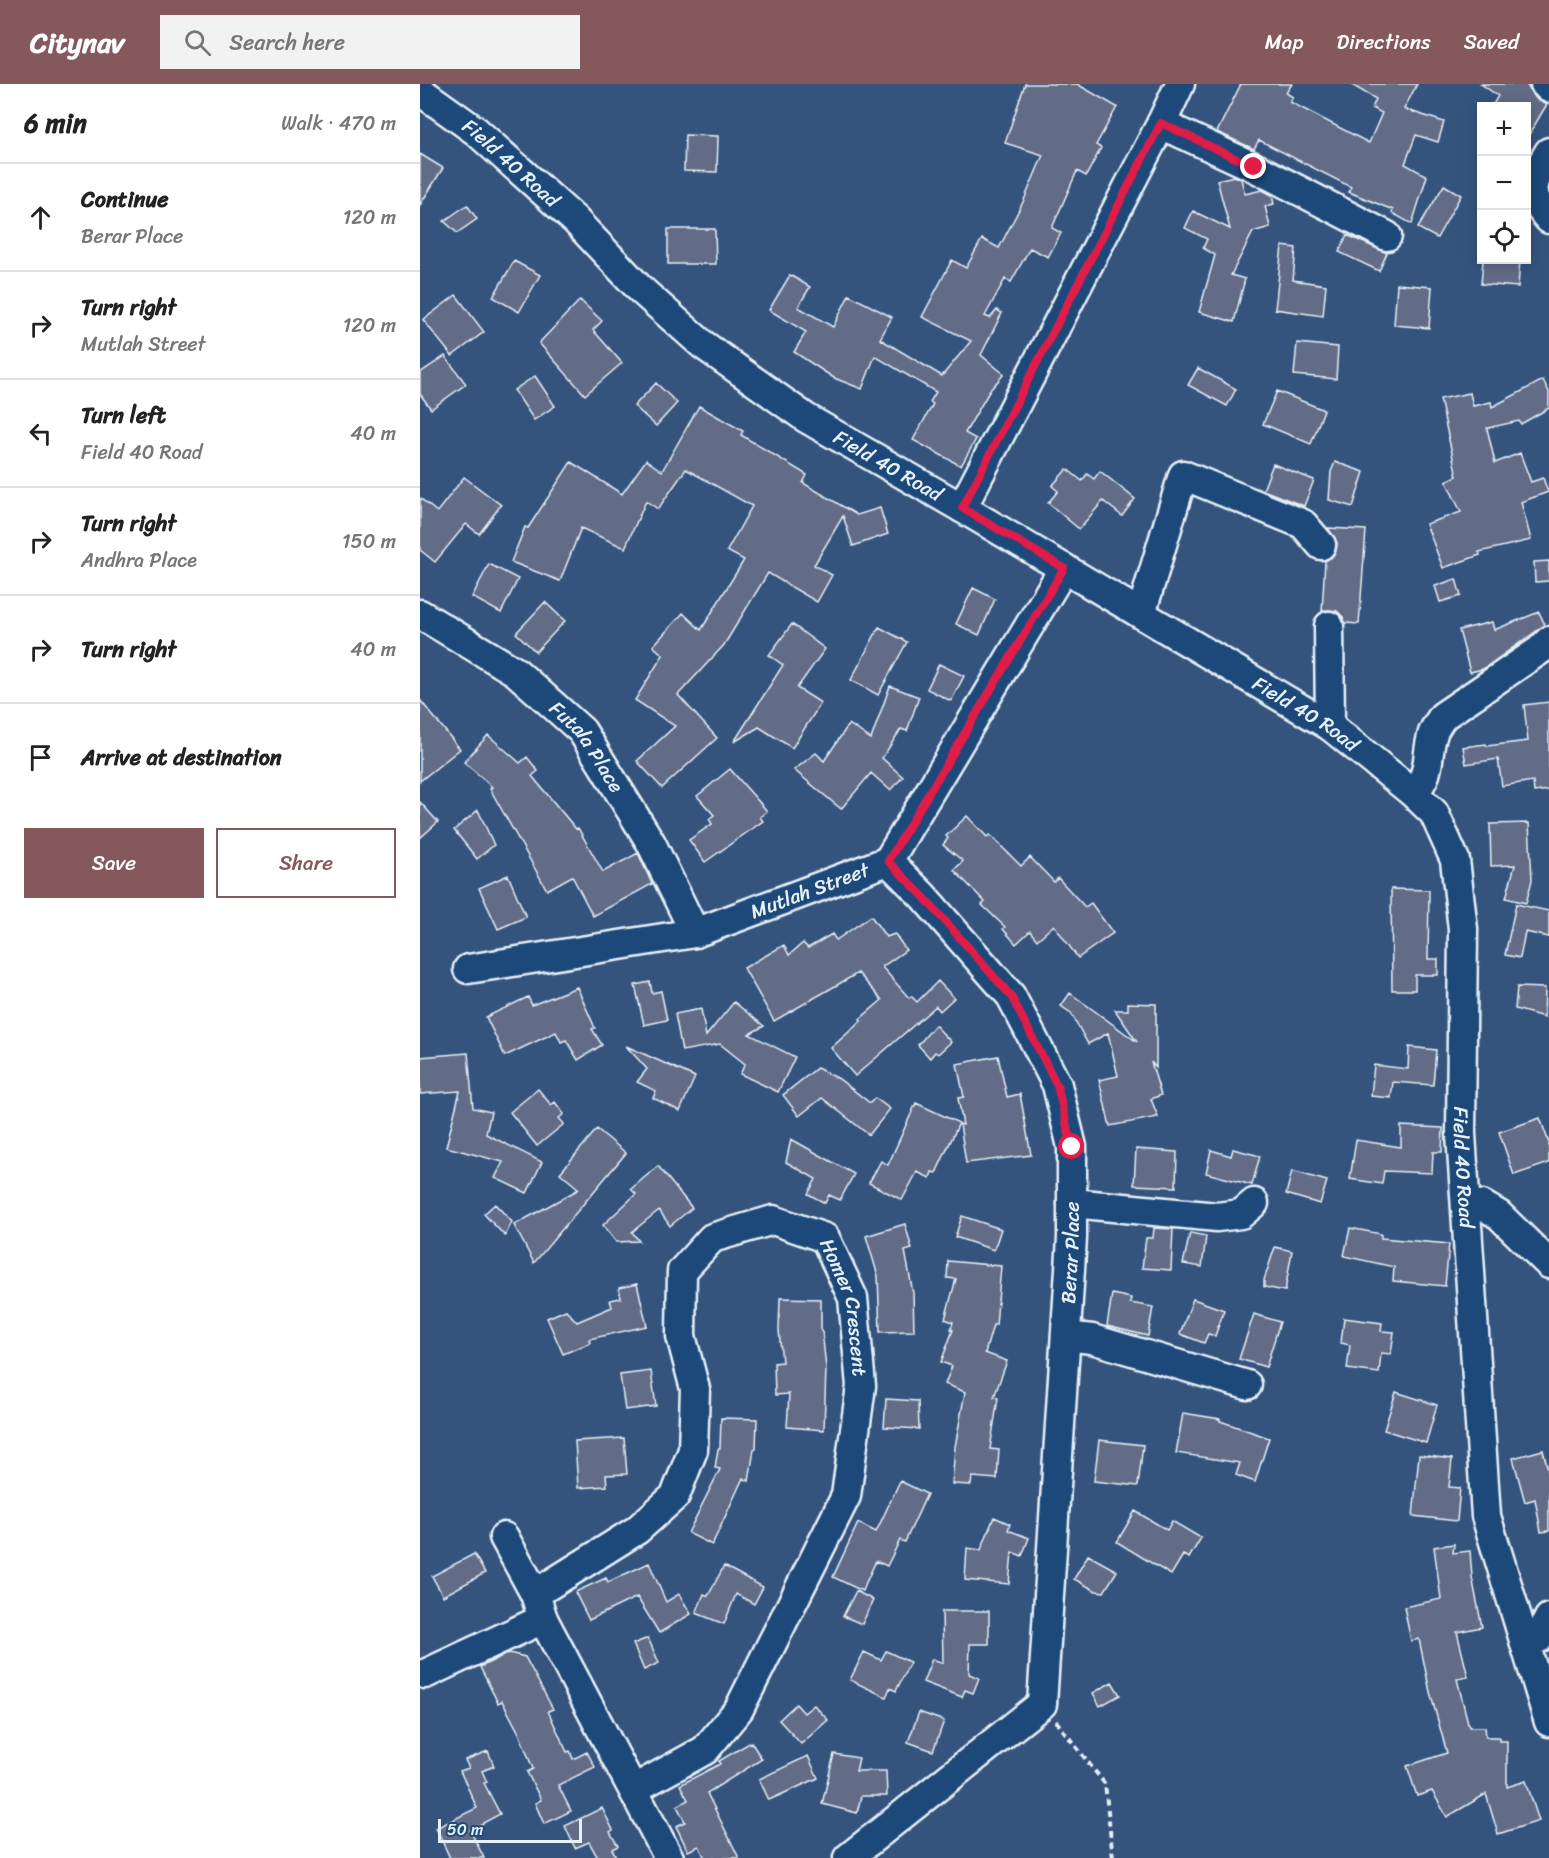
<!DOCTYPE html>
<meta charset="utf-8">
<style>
:root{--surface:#fff;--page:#f2f2f2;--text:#222;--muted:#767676;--line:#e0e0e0;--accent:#85585c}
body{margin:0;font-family:Sriracha,sans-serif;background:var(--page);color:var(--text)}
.controls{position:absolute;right:18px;top:18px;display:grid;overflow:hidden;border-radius:0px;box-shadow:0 3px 15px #0003}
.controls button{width:54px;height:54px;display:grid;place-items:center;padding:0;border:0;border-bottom:2px solid var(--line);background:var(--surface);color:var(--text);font:30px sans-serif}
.scale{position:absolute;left:18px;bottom:15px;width:144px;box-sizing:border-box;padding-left:6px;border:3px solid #e8f1f8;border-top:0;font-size:16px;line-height:21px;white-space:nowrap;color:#e8f1f8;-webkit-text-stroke:4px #1f4a7a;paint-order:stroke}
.stop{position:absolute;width:18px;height:18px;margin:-14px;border:4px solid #e11d48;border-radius:50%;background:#fff}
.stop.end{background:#e11d48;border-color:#fff;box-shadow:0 2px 6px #0008}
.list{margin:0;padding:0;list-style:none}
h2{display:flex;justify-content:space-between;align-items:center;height:78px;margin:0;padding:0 24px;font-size:26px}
h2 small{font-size:20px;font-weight:400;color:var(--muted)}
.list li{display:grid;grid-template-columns:39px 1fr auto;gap:18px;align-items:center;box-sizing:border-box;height:108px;padding:0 24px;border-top:2px solid var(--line)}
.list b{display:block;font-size:22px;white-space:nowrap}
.list p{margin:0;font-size:20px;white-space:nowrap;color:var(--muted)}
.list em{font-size:20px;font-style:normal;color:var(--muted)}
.actions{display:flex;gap:12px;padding:18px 24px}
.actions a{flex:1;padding:14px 0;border:2px solid var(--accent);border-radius:0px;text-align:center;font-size:21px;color:var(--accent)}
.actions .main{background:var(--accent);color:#fff}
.icon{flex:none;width:33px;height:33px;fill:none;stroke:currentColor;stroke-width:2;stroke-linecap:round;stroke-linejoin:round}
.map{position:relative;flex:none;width:1129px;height:1774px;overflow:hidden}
header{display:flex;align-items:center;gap:36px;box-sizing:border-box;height:84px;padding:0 30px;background:var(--accent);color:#fff}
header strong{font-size:28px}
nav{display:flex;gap:33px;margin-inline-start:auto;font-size:21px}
.search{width:420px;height:54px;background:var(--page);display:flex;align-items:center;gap:15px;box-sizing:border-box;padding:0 21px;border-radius:0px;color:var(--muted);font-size:22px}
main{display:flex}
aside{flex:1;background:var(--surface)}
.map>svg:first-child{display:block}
.building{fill:#646c87;stroke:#e8f1f8;stroke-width:1.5}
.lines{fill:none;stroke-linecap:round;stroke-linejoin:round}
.minor-casing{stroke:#e8f1f8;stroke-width:33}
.path{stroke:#e8f1f8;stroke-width:4;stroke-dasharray:6 4.5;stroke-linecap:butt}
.minor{stroke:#1f4a7a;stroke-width:28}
.route{stroke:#e11d48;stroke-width:8}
.labels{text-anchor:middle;stroke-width:6;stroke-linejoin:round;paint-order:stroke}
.street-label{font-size:20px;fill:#e8f1f8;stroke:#1f4a7a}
</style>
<header>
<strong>Citynav</strong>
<div class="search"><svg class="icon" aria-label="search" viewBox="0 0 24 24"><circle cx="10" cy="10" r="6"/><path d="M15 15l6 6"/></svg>Search here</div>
<nav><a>Map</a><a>Directions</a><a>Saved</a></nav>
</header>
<main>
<aside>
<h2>6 min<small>Walk · 470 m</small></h2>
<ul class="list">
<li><svg class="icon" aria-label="ahead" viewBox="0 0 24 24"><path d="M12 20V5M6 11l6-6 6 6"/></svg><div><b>Continue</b><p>Berar Place</p></div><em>120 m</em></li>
<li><svg class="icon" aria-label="right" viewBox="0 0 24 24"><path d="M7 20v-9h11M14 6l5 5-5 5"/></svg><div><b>Turn right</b><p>Mutlah Street</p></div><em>120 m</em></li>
<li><svg class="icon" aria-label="left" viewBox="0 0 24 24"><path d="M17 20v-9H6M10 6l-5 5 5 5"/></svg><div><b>Turn left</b><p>Field 40 Road</p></div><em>40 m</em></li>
<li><svg class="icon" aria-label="right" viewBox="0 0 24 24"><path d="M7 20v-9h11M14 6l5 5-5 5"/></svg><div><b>Turn right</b><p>Andhra Place</p></div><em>150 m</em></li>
<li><svg class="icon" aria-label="right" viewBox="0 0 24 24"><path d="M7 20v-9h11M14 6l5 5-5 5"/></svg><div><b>Turn right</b></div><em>40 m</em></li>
<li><svg class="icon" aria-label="arrive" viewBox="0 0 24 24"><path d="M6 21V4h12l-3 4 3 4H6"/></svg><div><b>Arrive at destination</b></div></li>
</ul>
<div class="actions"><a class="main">Save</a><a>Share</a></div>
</aside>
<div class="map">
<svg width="1129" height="1774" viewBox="0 0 1129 1774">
<rect width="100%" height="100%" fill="#34547e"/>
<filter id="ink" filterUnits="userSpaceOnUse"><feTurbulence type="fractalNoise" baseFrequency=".0167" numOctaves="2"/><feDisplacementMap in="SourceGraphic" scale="12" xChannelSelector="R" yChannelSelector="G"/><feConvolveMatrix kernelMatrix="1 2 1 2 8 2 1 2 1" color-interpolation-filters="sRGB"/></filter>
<g filter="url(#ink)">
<path class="building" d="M605,0H657L697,23L676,61L681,64L666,92L657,87L632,144L641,149L628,173L610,164L591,198L585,195L565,232L570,234L577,226L582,229L561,271L584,290L570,306L545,349L556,355L541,382L493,356L513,320L510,318L516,308L455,272L442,305L414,294L374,268L386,248L349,226L370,191L390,203L378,223L413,243L429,211L472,233L460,255L522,292L551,257L502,233L532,176L546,184L562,155L579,164L604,116L623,71L585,59Z
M821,0H872L866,9L873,13L870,18L949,59L962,29L952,24L956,15L930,0H997L984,25L1024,38L1018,58L996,51L985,80L1007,92L992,140L972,129L973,126L929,108L931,103L839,56L834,65L797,48Z
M1061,0H1106L1117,16L1127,20L1107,54V22H1072L1078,12Z
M265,51L298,52L297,88L264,87Z
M0,70L23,84L0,121Z
M814,92L821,95L825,110L842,106L852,111L854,120L845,122L850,143L833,148L811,191L825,195L814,238L779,228L795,171L783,164L787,155L765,144L773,127L810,145L797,96Z
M1024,101L1041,111L1017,154L998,144Z
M47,121L57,135L37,149L24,137Z
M248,145H295L296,180H248Z
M927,151L967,169L959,187L919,168Z
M862,162L876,164L873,196L906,201L903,232L855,225Z
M1063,176H1100L1098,203L1061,200Z
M94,177L120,191L99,228L73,213Z
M977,200L1012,203L1009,244L974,241Z
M36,211L64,248L32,272L3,236Z
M160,216L182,237L173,246L202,279L165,311L119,259Z
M877,259L918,263L916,295L874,291Z
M25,272L46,300L11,325L0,310V289Z
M778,284L816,305L807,322L768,301Z
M115,292L135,322L114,336L94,306Z
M1123,296L1129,308V324L1101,340L1099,337L1067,344L1075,379L1100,369L1111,398L1123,394L1128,408L1101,418L1111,456L1059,468L1060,471L1023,484L1006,440L1041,428L1026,397L1037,392L1020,315L1050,309L1053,322L1071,318L1072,323Z
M236,299L257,319L236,342L214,322Z
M857,307L904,326L891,360L843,340Z
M279,322L323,347L321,351L387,391L383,399L437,431L460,424L468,450L433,462L423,432L394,481L412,491L397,518L348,489L304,561L258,611L297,654L242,704L217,677L255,642L215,616L243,571L233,562L263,529L281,546L324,476L307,467L332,422L266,385L238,425L226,417L205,464L161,444L140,497L91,478L105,443L108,444L151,378L202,410L226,376L242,387Z
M915,378L944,388L933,423L909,416L911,388Z
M853,380L894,396L884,422L843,406Z
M647,385L662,397L667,390L674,395L680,387L715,415L702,432L683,417L659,445L628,419L638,407L632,402Z
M44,393L81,421L59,450L46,440L15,478L0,466V414L17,428Z
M908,444L946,446L939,540L925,539L923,533L917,527L909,526L902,527L905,477L912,473L916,467L917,459Z
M1129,477V497L1115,498L1114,478Z
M69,480L98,495L81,529L52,513Z
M1036,495L1041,512L1020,518L1015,502Z
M553,504L575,515L559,551L536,540Z
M125,518L145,537L116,568L96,549Z
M1119,528L1125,541L1063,585L1050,588L1039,546L1072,538L1074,546Z
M372,540L405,565L377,604L401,619L372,664L339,643L314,658L363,581L349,571Z
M459,543L487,558L458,611L431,596Z
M519,580L544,592L531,617L507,605Z
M470,602L499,613L487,647L481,645L462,674L483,693L470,706L451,689L421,725L374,686L396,669L404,677L429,640L451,655Z
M0,616L40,665L0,697Z
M1129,618V706L1114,708L1113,697L1082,702L1078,675L1046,680L1043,663L1066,660L1067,662L1108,657L1104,621Z
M68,651L100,679L107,673L118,687L112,692L156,745L158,744L183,788L218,769L232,800L173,832L152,792L127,806L70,705L72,703L44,678Z
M310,685L347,727L340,733L343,737L285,778L269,756L292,740L289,735L294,731L277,712Z
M0,718L18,738L0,754Z
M58,726L74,761L57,775L34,746Z
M547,732L567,753L570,751L601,782L610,773L634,798L638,794L665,823L671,819L693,849L658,874L634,841L617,856L610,847L596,860L583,845L585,843L562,821L565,818L534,786L543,777L523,761L528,754L526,752Z
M1109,739L1112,796L1106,819L1086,814L1095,781L1071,782L1070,740Z
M88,791L106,833L78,845L59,804Z
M971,805L1009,806L1008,875H1018V891H995V906H972Z
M1096,820L1129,827V853L1105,848L1100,874L1085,871Z
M451,832L466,853L475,850L486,866L462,883L489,914L491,912L497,918L518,897L534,914L520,927L516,922L435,992L411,964L441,937L440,935L462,916L438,889L354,937L324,884L364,861L369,871L383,859L388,864L412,850L416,856Z
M230,898L232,909L241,907L247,936L224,941L215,901Z
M157,903L175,944L172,945L182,961L158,976L146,956L141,958L136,948L85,972L66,933L108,913L112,921Z
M1097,903L1125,904L1124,933L1095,925Z
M650,909L717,958L695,926H708V919L736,920V984L731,978L741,1011L731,1015L738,1033L690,1042L679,996L698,992L688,949L668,960L651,929L641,922Z
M314,918L344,942L329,950L375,973L358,1008L320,990L325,980L300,960L262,967L255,930L281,925L286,952Z
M515,941L531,958L518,970L515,968L510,974L498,961Z
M206,962L275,993L260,1027L233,1014L236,1007L217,998L227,985Z
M989,963L1016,966L1013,1001L973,998L971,1014L951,1012L954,981L988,985Z
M48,969L53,1024L71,1028L66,1050L122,1078L107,1109L75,1094L83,1078L26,1063L40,1007L0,1010V973Z
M578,972L587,1013L600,1010L611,1071L546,1079L540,1040L543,1041L538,1014L544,1013L537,980Z
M397,984L419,995L450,1019L455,1014L470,1025L449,1051L402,1014L379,1032L363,1011Z
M118,1005L131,1021L135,1018L144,1030L139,1034L144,1040L117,1062L90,1028Z
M496,1019L539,1039L516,1089L512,1088L510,1094L497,1088L482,1116L449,1099L461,1077L468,1081Z
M1120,1034L1129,1059V1079L1094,1091L1079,1048Z
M981,1042L1023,1044L1022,1068H1013L1012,1089L964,1087L962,1100L930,1095L936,1056L981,1063Z
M177,1045L206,1069L114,1179L94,1141L159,1105L140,1089Z
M371,1055L434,1090L420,1116L409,1111L405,1119L388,1110L396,1095L366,1078Z
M716,1065L757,1068L756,1103L714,1101Z
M813,1065L840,1072L832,1101L786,1089L791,1066L811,1072Z
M238,1082L272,1124L250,1142L239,1126L212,1148L219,1157L196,1158L183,1141L216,1110L211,1105Z
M872,1087L907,1097L900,1120L866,1110Z
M75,1120L92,1138L85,1152L64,1130Z
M542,1132L581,1145L574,1166L535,1153Z
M485,1140L492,1165L485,1167L493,1209L494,1247L460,1248L458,1192L446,1152Z
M734,1144L753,1145L751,1186L722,1184L726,1154H733Z
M930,1144L961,1150V1154L1029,1160L1025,1202L973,1197L974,1183L924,1172Z
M770,1149L786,1152L782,1183L763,1180Z
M855,1163L872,1167L865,1207L844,1203V1196Z
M528,1177L581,1182L576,1241H573L565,1269L587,1277L574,1313L578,1314L570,1365L579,1366L577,1395L552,1393L551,1401L532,1400L535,1363L545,1308L525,1300L532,1282L521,1278L533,1246L531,1245L533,1238L525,1235L536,1195L527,1194Z
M217,1200L227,1242L169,1255L170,1259L143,1270L127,1234L146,1226L157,1238L192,1223L190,1216L201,1214L199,1204Z
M692,1210L711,1214L710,1219L733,1223L728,1252L687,1242Z
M360,1214L401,1215V1247H402L406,1284L404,1346L367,1343L369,1310L355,1311L354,1279L362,1278L359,1246Z
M773,1215L804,1226L795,1252L788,1250L784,1259L760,1250Z
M834,1230L860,1238L846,1283L819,1275Z
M924,1234L962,1239L961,1247L974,1248L971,1270L961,1269L959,1289L927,1285L930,1261L921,1259Z
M231,1287L236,1322L205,1326L200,1291Z
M976,1308L1017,1321L1006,1359L964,1346Z
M466,1315L498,1317L499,1345L464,1343Z
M763,1329L800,1335V1337L849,1354L835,1398L816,1391L820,1379L756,1369Z
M301,1334L337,1335L336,1365H334L329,1397L323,1394L292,1461L268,1449L300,1385L295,1384L298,1365H300Z
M204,1354L207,1390L186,1391L187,1402L158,1404L155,1357Z
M679,1356L723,1361L718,1402L674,1397Z
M1123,1366L1129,1390V1447L1121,1448L1115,1415L1105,1418L1093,1374Z
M999,1371L1032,1375L1029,1403L1040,1404L1037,1437L993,1432Z
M480,1397L507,1410L485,1458L480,1456L467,1482L456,1477L442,1507L413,1493L438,1439L456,1448Z
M715,1427L747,1446L752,1437L781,1454L769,1474L763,1471L751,1491L697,1458Z
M574,1433L590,1440L588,1446L609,1454L602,1472L592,1468L589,1500L545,1496L547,1464L561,1466Z
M1034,1460L1033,1469L1050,1467L1052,1493L1062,1543L1037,1548L1048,1593L1037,1595L1049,1643H1065L1066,1653H1079V1657H1087V1703L1106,1697L1119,1737L1078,1750L1066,1710L1027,1733L1012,1707L997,1712L987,1682L1027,1669L1010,1608L999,1555L991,1557L984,1523L1021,1515L1014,1463Z
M54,1470L65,1489L23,1512L12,1492Z
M668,1471L697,1487L684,1508L676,1507L654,1495Z
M229,1479L246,1518L259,1510L271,1530L239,1549L217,1513L169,1536L155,1508L186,1494L188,1498Z
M304,1482L343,1503L334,1520L316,1510L304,1540L276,1529L284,1510L288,1512Z
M436,1507L453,1516L442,1540L423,1532Z
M522,1527H569V1560H550L549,1590L559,1594L553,1609L545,1606L542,1613L503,1598L512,1575L523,1579Z
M228,1554L239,1579L224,1586L213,1560Z
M466,1567L490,1578L476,1607L470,1604L466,1613L430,1596L444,1568L461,1576Z
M89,1569L105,1573L133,1625L128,1627L147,1668L150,1667L153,1675L167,1668L175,1683L138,1701L151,1727L124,1740L115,1719L121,1716L107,1688L113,1685L99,1649L82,1617L78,1619L60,1583Z
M692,1598L700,1611L680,1622L673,1609Z
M376,1620L384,1629L394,1621L408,1636L381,1660L359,1636Z
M499,1628L524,1637L513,1667L488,1658Z
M331,1658L342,1675L287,1709L319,1774H285L279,1762L268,1767L256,1742L265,1738L257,1722L268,1716L260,1701L300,1680L299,1677Z
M68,1667L74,1682L62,1687L67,1698L64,1699L80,1730L50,1746L64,1774H30L16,1744L57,1724L40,1687L49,1684L45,1676Z
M414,1670L439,1674L436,1687H466L467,1712H441L437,1729L402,1720Z
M388,1672L398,1694L349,1716L339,1695Z
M182,1724L193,1746L190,1748L198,1762L192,1765L197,1774H178L169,1758L155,1764L145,1742Z"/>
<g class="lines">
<g class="minor-casing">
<g id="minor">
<path d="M1125,0L1129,4"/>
<path id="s1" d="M0,7L56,47L155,136L220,205L282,260L386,334L542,424L910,642L993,709L1014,729L1035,776L1043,845L1041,1050L1066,1432L1129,1638"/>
<path d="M741,40L834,83L967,152"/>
<path d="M1129,68C1112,96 1105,109 1129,135"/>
<path d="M542,424L741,40L760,0"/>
<path id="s2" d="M0,530L96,588L162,647L231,759L275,849"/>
<path d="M721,530L763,391L883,440L901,461"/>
<path d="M909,542L910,642"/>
<path d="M993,709C1013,688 1005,673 1013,649C1015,643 1020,637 1023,632L1120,566L1129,557"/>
<path id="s3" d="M48,885L275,849L468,777L644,484"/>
<path d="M652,1119L797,1133L821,1130L834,1119"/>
<path d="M1047,1120L1062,1121L1079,1131L1129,1180"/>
<path d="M646,1252L672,1255L827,1301"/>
<path d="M84,1453L115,1510L123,1535L249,1774"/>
<path id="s4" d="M115,1510L217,1446L255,1412L273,1366L275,1305L261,1252L262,1187L292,1154L353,1136L405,1154L433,1214L441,1302L426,1412L319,1625L285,1666L214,1705"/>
<path d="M1105,1560L1119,1554L1129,1534"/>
<path d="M5,1590L123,1535"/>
<path id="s5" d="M428,1774L622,1620L652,1154V1063L637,1001L591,912L503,812L468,777"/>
</g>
</g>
<path class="path" d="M636,1637L685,1700L693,1774"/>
<use href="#minor" class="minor"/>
</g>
</g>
<g class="lines" filter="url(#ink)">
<path class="route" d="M652,1063L637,1001L591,912L503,812L468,777L644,484L542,424L741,39L834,83"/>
</g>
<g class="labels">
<g class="street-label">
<text dy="7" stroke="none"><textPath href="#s1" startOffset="116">Field 40 Road</textPath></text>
<text dy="7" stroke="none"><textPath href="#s1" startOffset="602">Field 40 Road</textPath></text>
<text dy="7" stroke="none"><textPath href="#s1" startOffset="1088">Field 40 Road</textPath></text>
<text dy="7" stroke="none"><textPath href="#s2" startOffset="216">Futala Place</textPath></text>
<text dy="7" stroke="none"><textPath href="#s3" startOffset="352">Mutlah Street</textPath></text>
<text dy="7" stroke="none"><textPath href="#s1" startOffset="1610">Field 40 Road</textPath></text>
<text dy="7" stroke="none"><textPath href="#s5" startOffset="700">Berar Place</textPath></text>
<text dy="7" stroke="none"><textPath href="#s4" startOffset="638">Homer Crescent</textPath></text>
</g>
</g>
</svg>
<div class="controls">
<button>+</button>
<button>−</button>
<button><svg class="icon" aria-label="locate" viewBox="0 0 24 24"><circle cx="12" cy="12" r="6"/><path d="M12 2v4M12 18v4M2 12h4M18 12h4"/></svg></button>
</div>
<div class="scale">50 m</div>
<div class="stop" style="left:652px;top:1063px"></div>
<div class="stop end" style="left:834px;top:83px"></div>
</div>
</main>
